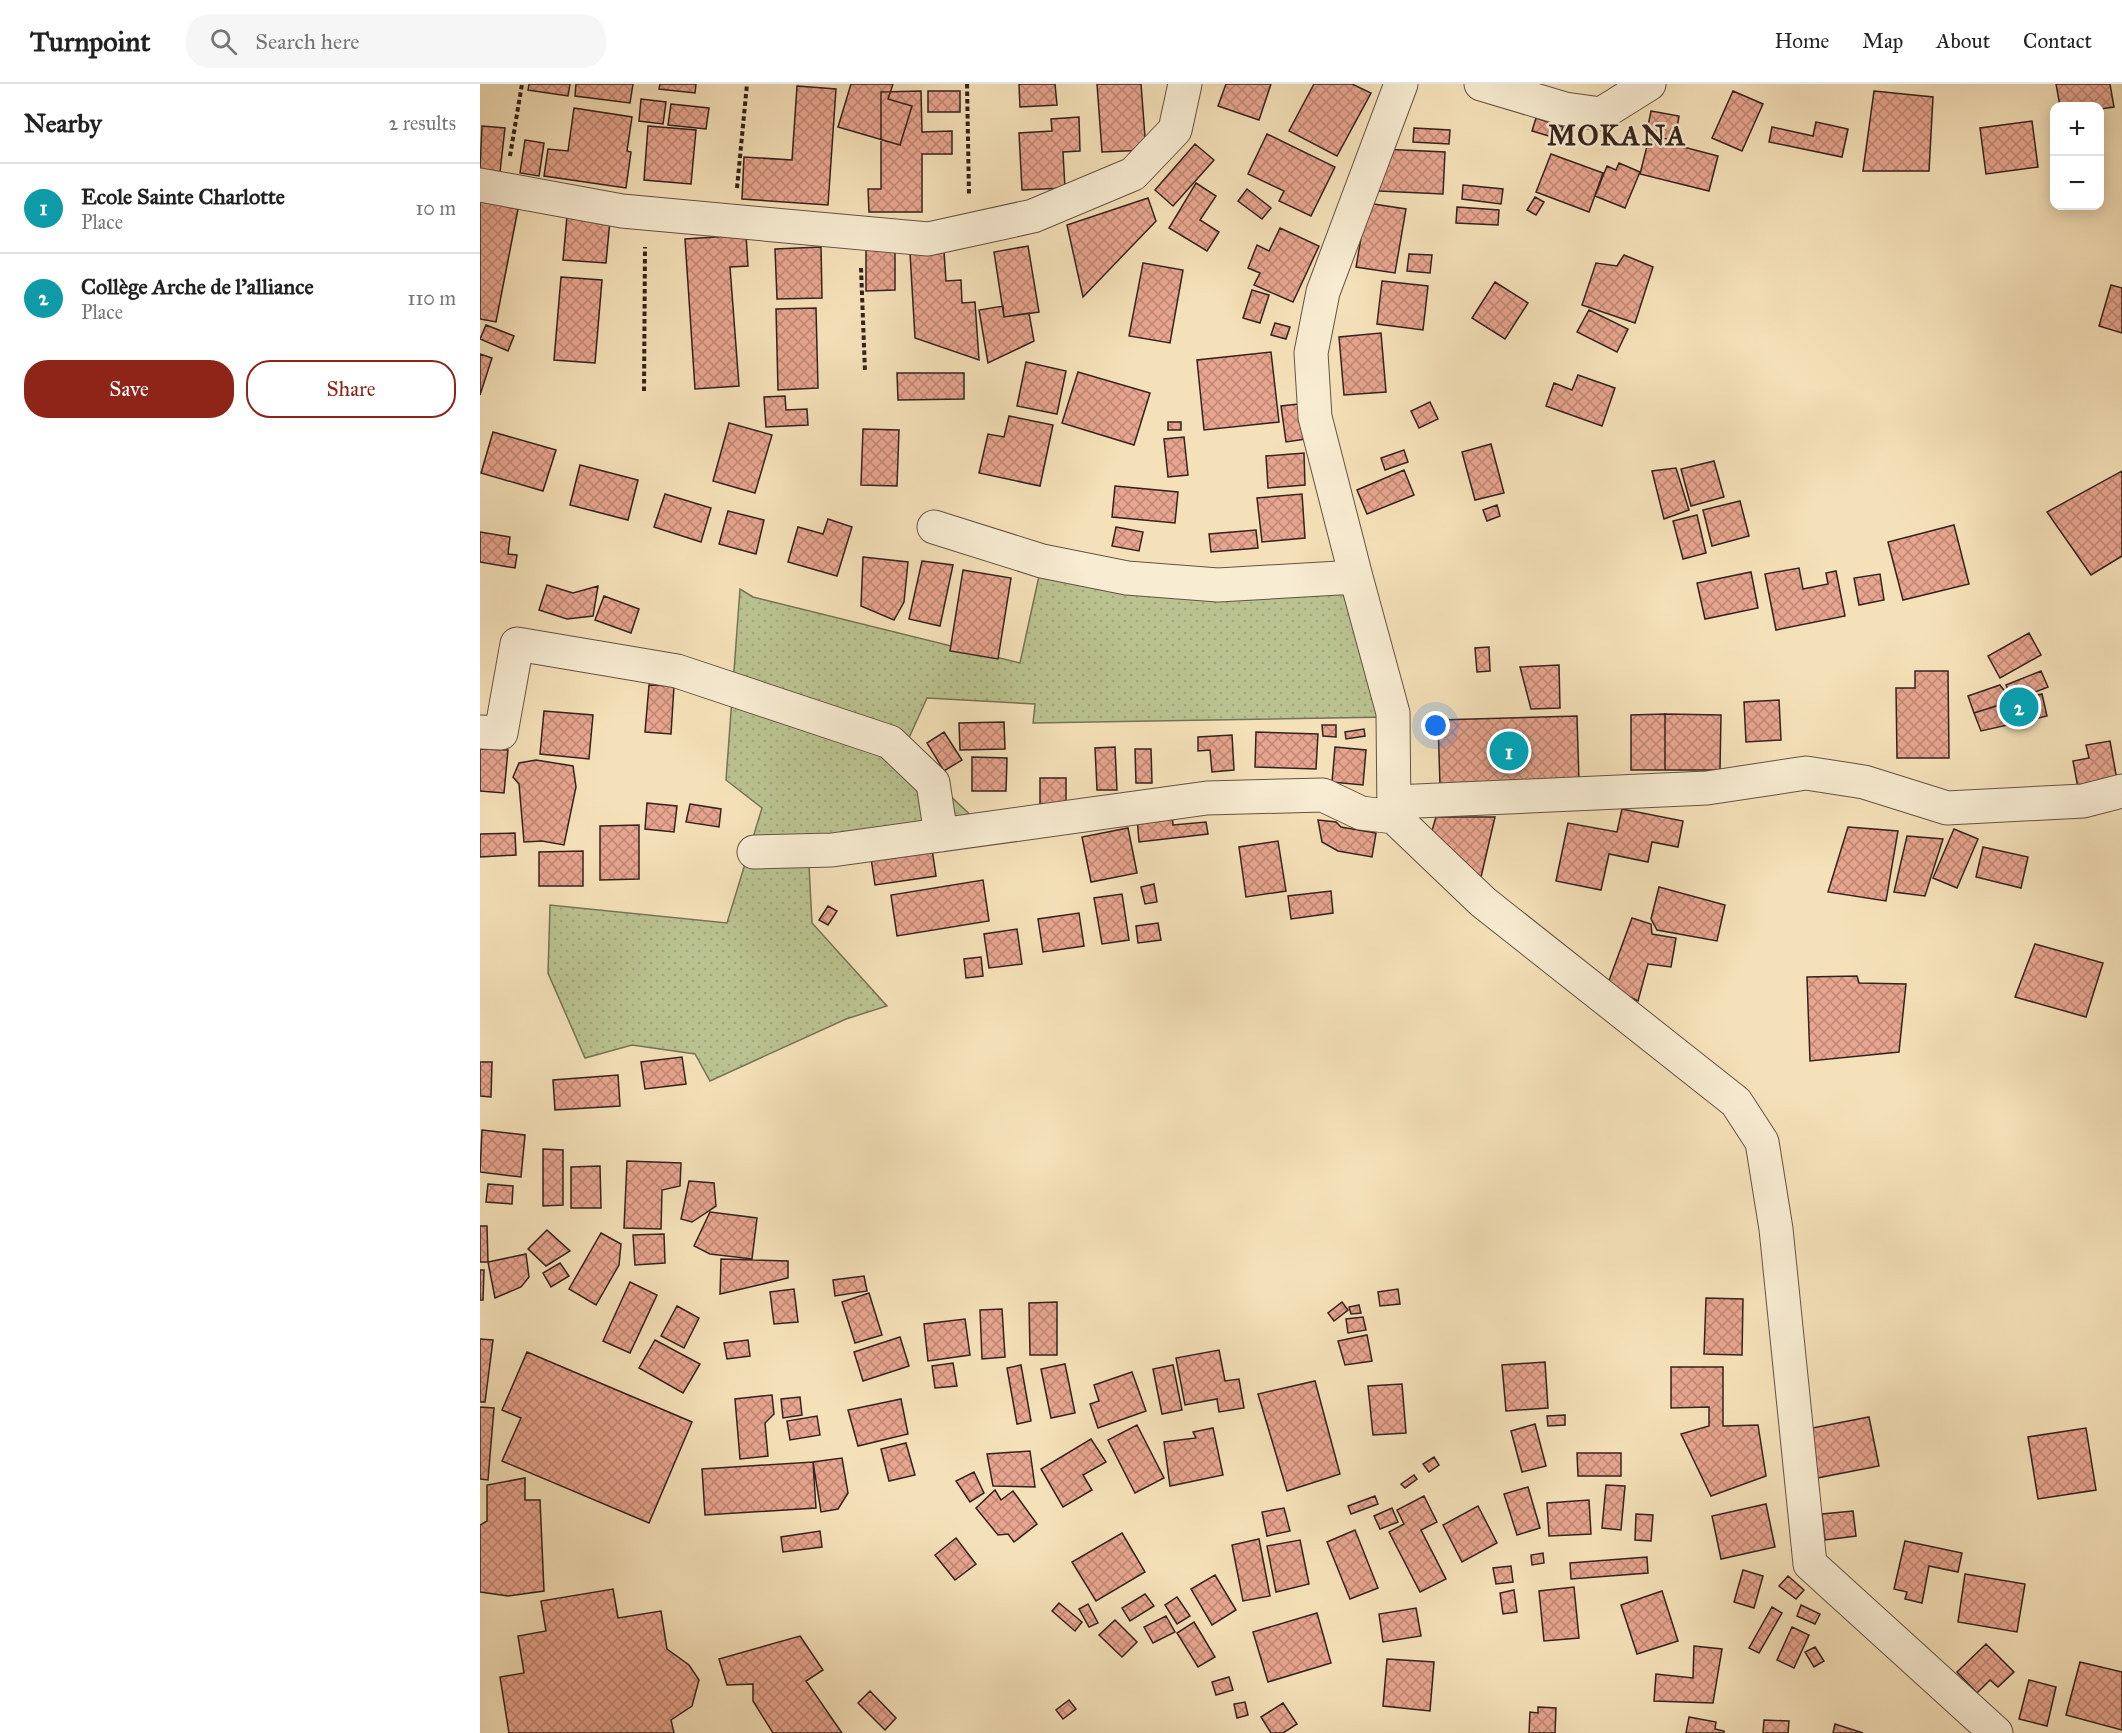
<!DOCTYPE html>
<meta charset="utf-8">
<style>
:root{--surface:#fff;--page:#f6f6f6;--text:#222;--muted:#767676;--line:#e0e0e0;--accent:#8f2418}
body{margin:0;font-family:"IM FELL Great Primer",serif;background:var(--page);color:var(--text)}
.controls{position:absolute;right:18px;top:18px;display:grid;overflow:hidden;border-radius:12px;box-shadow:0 3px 15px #0003}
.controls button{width:54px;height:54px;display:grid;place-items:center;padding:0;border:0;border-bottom:2px solid var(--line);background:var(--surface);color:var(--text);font:30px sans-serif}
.you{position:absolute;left:956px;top:642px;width:21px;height:21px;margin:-15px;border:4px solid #fff;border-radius:50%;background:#1a73e8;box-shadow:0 0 0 9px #1a73e833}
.badge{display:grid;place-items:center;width:39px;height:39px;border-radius:50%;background:var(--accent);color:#fff;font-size:20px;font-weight:700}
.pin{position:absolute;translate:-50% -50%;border:3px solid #fff;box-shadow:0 2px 6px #0006}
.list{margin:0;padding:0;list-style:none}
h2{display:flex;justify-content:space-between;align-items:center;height:78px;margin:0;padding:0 24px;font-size:26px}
h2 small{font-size:20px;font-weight:400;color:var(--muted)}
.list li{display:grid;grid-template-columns:39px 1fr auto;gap:18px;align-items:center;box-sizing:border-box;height:90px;padding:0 24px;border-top:2px solid var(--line)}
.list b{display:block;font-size:22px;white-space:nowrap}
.list p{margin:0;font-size:20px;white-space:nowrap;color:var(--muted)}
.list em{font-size:20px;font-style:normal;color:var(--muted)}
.actions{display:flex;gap:12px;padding:18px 24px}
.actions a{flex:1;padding:14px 0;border:2px solid var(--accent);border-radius:24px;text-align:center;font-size:21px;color:var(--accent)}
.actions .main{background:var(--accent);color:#fff}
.icon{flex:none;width:33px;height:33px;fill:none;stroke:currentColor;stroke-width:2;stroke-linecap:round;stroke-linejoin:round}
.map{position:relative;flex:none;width:1642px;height:1649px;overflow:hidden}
header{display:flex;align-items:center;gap:36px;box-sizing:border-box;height:84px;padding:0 30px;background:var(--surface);border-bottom:2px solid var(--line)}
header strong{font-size:28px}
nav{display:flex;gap:33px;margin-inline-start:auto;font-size:21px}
.search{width:420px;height:54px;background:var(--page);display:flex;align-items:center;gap:15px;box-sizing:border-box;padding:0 21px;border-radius:24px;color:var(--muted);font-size:22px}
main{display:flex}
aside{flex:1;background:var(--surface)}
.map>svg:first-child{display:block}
.grass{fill:url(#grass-dots);stroke:#777356;stroke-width:1.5}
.building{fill:url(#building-cross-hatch);stroke:#34231c;stroke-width:1.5}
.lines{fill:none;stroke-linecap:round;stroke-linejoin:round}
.minor-casing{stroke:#645243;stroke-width:35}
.path{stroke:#34231c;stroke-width:4;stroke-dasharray:4.5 3;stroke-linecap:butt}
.minor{stroke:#f8ecd2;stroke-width:33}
.labels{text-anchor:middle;stroke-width:5;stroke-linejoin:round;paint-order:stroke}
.district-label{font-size:28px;font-weight:bold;letter-spacing:1.5px;fill:#34231c;stroke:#f8ecd2}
</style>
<header>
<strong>Turnpoint</strong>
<div class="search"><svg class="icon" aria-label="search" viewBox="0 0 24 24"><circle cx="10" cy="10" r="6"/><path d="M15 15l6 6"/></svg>Search here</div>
<nav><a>Home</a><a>Map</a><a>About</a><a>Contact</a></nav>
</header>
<main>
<aside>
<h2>Nearby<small>2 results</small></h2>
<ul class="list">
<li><span class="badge" style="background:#0f9aa8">1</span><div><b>Ecole Sainte Charlotte</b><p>Place</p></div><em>10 m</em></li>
<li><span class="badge" style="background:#0f9aa8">2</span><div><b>Collège Arche de l'alliance</b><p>Place</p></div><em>110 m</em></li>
</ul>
<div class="actions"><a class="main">Save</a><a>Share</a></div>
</aside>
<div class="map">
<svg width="1642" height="1649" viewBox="0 0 1642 1649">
<defs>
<pattern id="grass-dots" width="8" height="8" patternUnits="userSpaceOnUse" patternTransform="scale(1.5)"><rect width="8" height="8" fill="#bac390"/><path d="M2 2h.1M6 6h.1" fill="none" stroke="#a0a77c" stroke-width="1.8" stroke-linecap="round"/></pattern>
<pattern id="building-cross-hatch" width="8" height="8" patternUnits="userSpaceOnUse" patternTransform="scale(1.5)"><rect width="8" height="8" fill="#e8a58f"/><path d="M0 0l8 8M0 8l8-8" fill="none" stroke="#bd8674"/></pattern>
</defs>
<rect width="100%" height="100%" fill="#f5e1b9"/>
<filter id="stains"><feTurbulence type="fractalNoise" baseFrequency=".00333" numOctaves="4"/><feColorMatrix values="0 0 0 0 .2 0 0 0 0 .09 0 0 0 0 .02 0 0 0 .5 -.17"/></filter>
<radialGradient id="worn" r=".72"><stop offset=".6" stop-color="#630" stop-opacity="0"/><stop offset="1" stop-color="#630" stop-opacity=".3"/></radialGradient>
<path class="grass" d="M561,483L871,499L909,633L553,639L555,620L447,614L423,667L502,742L328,763L332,839L407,922L366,935L230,997L215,970L152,961L105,974L68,889L70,821L247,839L282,724L246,696L260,505L273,513L540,579Z"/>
<path class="building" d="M49,0H90L88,12L48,6Z
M96,0H153L150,19L95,12Z
M180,0H216L215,9L179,5Z
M371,0H413L408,15L432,22L420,61L358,43Z
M539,0H575L577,21L540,23Z
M617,0H661L666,66L622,68Z
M746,0H791L779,36L738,22Z
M834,0H872L891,9L857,72L809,47Z
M1576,0H1630L1634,23L1620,25V22H1580Z
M317,2L356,5L348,121L262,115L264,73L312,76Z
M441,7L442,48L472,47V70H442V128H389L388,105H401V8Z
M448,7H480V28H448Z
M1253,7L1283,20L1262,67L1232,54Z
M1394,7L1453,13L1449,87H1383Z
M161,15L186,18L183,40L159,37Z
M191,20L229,24L226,45L188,41Z
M94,24L152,33L147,67L151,68L146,104L64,92L68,65L88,67Z
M1171,27L1199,32L1195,56L1166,52Z
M599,33L600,67L583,68L585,104L542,106L539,49L572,47L571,35Z
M1056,34L1083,43L1079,55L1052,47Z
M1552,37L1558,83L1506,90L1500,44Z
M1336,38L1368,45L1362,73L1289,58L1292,43L1333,52Z
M2,42L25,44L20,88L0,85Z
M168,42L216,46L211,100L164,96Z
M934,44L970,46L969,60L933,58Z
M787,50L855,83L831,132L799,117L804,107L768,90Z
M1169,54L1238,72L1229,107L1160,90Z
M45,56L64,59L59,92L40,89Z
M715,60L734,76L693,122L675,106Z
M901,65L965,68L963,110L899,107Z
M1071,70L1123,89L1109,128L1056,108Z
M1139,79L1160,88L1145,124L1115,112L1127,82L1136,86Z
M716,99L736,112L720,136L739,148L727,167L689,144Z
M983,101L1023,105L1021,120L982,115Z
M767,105L791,124L782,135L758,117Z
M1055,113L1064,118L1056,131L1047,126Z
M668,114L676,137L603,213L587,141Z
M0,117L38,125L16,238L0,235Z
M887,119L926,125L915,189L876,183Z
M977,123L1019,126L1018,141L976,139Z
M87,132L130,136L126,179L83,176Z
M800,144L839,162L813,218L774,201L780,189L768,184L777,161L789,167Z
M266,151L268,182L250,183L259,302L215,305L205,155Z
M548,162L559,228L524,233L514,168Z
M341,163L342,214L297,215L295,165Z
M386,166H415V206L386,207Z
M464,167L466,197L481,196L482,219L495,218L499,276L435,254L430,169Z
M929,170L952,171L950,189L927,187Z
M1144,171L1173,183L1155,239L1102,221L1116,179L1137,182Z
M663,179L703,186L690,259L649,252Z
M81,193L122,196L115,279L74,276Z
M902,197L948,202L943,246L897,240Z
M1015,198L1048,219L1025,255L992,234Z
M1631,201L1642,204V249L1619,242Z
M772,206L789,211L780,239L763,234Z
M523,222L524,233L549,229L554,257L508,279L499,226Z
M336,224L338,304L298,306L296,225Z
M1109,226L1148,245L1137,268L1097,248Z
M795,239L810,243L806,255L791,251Z
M6,241L34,252L28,267L0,255Z
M901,249L906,308L864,311L859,253Z
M791,268L799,338L724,346L717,276Z
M0,270L12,274L0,311Z
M546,278L586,287L577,330L537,322Z
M598,288L670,309L654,361L582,339Z
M417,289H484V315L418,316Z
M1098,291L1135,304L1122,342L1066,322L1074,299L1092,306Z
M305,312L306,326L327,325L328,341L286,343L284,313Z
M950,318L958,335L939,344L931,327Z
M827,319L832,354L806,358L801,322Z
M529,332L573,341L560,402L499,389L508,350L524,353Z
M688,338H701V346H688Z
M249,339L292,351L275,409L233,397Z
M383,345L419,346L417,402L381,401Z
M13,348L76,366L63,407L1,389Z
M704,353L708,391L688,393L684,355Z
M1011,360L1024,409L995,416L982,368Z
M924,366L928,378L905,386L901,374Z
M824,369L825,401L788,404L786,372Z
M1234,377L1244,413L1211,422L1201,385Z
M100,381L158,396L148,436L90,421Z
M1196,384L1209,426L1184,435L1172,387Z
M924,386L934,411L887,430L877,406Z
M1642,387V472L1611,491L1567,428Z
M635,402L698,408L695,439L632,433Z
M185,410L231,424L221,458L174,443Z
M822,410L825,454L782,458L777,414Z
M1260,417L1269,452L1232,462L1223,426Z
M1017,421L1020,432L1007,437L1003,426Z
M248,427L284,436L276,470L239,460Z
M1217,431L1226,469L1203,475L1193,437Z
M348,435L372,443L357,492L308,478L318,443L343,450Z
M1474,441L1489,500L1423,516L1408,458Z
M636,443L663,448L659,467L632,462Z
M776,446L778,464L731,468L729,450Z
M0,448L30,453L28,470L37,471L35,484L0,478Z
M383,473L428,478L424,518L414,536L381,522Z
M442,477L473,481L460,542L429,535Z
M1319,484L1323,505L1348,500L1346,489L1356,487L1365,532L1296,546L1285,490Z
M483,486L531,494L518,575L470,567Z
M1271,488L1278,524L1225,535L1217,499Z
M1400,490L1404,516L1379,521L1374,494Z
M67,501L93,509L118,502L113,532L87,535L59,526Z
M124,512L159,525L151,549L115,536Z
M1549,549L1561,571L1520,594L1508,572Z
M1009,563L1010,587L997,588L995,564Z
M1079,581L1080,624L1051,625L1040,583Z
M1435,587H1468L1469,674H1417L1416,604H1435Z
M1561,587L1568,603L1532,617L1526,601Z
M169,601L194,602L191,650L165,648Z
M1520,601L1532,617L1494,629L1488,612Z
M1562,610L1567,632L1501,647L1494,629L1532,617Z
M1299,616L1301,656L1266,658L1264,618Z
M64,627L113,631L109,675L60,670Z
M1185,630L1241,631L1240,686H1185Z
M1185,630V686H1151V631Z
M1097,632L1099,698L960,702L958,636Z
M524,638L525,665L480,666L479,639Z
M842,641H856V653L843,652Z
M884,645L885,652L866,655L865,648Z
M464,648L482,676L464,687L447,659Z
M776,648L838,650L836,685L775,683Z
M752,651L754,686L732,688L730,666L718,667V653Z
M1630,657L1637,696L1598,704L1593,677L1609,674L1606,661Z
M635,663L637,706H617L615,664Z
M855,663L886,666L883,701L852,698Z
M0,665L28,666L24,709L0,707Z
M655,665H671L672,699H656Z
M492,673L527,674L526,707H492Z
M56,676L93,682L96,703L84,761L62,757L44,758L39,700L33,693L39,679Z
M560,694H586V719L560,720Z
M167,719L197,722L194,748L165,745Z
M210,720L241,725L239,743L206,738Z
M1142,725L1203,737L1198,763L1172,758L1168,778L1129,770L1121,806L1076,797L1088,739L1137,748Z
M692,730L693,741L726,738L728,750L659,758L657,734Z
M956,733H1015L1001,793L951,750Z
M838,736L856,738L861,743L896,749L892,773L858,767L842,758Z
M159,741V795L120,796V742Z
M1368,743L1418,747L1406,817L1348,808Z
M648,744L657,789L611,798L602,753Z
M1474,745L1498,755L1477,804L1453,794Z
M35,749L36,771L0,773V750Z
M1427,752L1463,755L1445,812L1414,808Z
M798,757L806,807L766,813L759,763Z
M1503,763L1548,773L1541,804L1496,793Z
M452,765L456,792L395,801L391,774Z
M103,767V802H59V768Z
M503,796L509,837L417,852L411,811Z
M674,800L677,818L665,820L661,803Z
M1179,803L1245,821L1237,857L1177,846L1171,835Z
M851,807L853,829L811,835L808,812Z
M642,810L649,856L622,860L614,814Z
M348,822L357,827L348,841L339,836Z
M599,829L604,862L563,868L558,835Z
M1152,834L1171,840L1172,850L1196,854L1191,883L1168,880L1158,917L1127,902Z
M678,839L681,856L658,859L656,842Z
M537,845L542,880L509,884L504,850Z
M1555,860L1623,879L1606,933L1535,913Z
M501,873L503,892L486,894L484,875Z
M1377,892L1379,899L1426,900L1419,968L1330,977L1327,893Z
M202,973L206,1000L165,1005L161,978Z
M0,978H12L11,1013L0,1012Z
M138,991L140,1022L75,1026L73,996Z
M2,1046L45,1051L41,1093L0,1088Z
M63,1065L83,1066V1121L63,1122Z
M147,1077L201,1079L200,1102L182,1106L181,1145L144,1144Z
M120,1082L121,1124H91V1083Z
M209,1097L234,1099L236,1122L212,1138L201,1135Z
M8,1100L33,1102L32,1120L6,1118Z
M230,1128L277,1134L272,1175L230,1170L214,1162Z
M0,1142H7L8,1178H0Z
M67,1146L90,1167L66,1182L48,1165Z
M121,1149L141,1160L139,1181L116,1221L89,1205Z
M184,1150L185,1179L155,1181L153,1151Z
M46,1170L49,1193L41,1203L15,1214L8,1178Z
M241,1175L308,1177V1194L240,1210Z
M80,1179L89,1192L71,1203L63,1189Z
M0,1186H4L3,1216H0Z
M384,1192L387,1207L355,1212L353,1196Z
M150,1198L177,1211L150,1269L123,1257Z
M314,1205L318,1238L294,1240L290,1208Z
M918,1205L920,1220L900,1222L898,1208Z
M389,1209L402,1251L375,1259L362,1218Z
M1226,1214L1263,1215L1262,1271L1224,1270Z
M577,1218V1271H550L549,1219Z
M862,1218L868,1226L854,1237L848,1229Z
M879,1221L881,1229L871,1230L869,1223Z
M197,1222L219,1234L204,1264L181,1252Z
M522,1225L525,1273L502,1275L500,1226Z
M883,1233L886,1246L868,1249L866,1235Z
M485,1235L490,1271L448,1277L444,1240Z
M887,1251L892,1277L865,1281L858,1257Z
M420,1253L429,1282L383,1297L374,1268Z
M0,1255L13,1256L5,1318H0Z
M175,1256L220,1280L203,1309L159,1284Z
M268,1256L270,1272L247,1275L244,1259Z
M739,1266L745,1297L759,1295L764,1324L739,1328L737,1315L705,1321L696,1274Z
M47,1268L212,1338L169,1439L22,1377L41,1334L22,1326Z
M1065,1278L1068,1324L1026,1327L1022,1281Z
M473,1279L477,1302L455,1304L452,1282Z
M585,1280L595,1329L571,1334L561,1285Z
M541,1281L551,1337L537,1340L527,1284Z
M693,1281L702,1326L682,1330L673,1285Z
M1191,1283H1243V1342L1278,1341L1286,1392L1231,1412L1201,1350L1229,1342V1323L1191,1324Z
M652,1288L666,1327L618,1344L610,1320L619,1317L614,1301Z
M835,1297L860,1390L807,1407L778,1310Z
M922,1300L926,1349L893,1351L888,1302Z
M292,1311L294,1330L285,1339L288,1372L260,1375L255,1315Z
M320,1313L322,1331L303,1334L301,1315Z
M421,1315L428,1350L378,1362L368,1326Z
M0,1323L14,1324L8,1396L0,1395Z
M1085,1331V1341L1068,1342L1067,1332Z
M337,1332L340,1351L310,1356L307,1337Z
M1389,1333L1399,1382L1337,1394L1327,1345Z
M1055,1340L1066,1382L1042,1388L1031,1347Z
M657,1341L684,1394L655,1409L628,1356Z
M733,1344L743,1391L690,1402L684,1358L716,1354L713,1348Z
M1606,1344L1616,1406L1558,1415L1548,1353Z
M611,1355L626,1378L603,1391L612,1406L583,1423L561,1385Z
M426,1359L435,1391L409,1397L401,1365Z
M550,1367L555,1403L513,1402L507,1370Z
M1097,1369H1141V1392H1098Z
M954,1373L959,1381L949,1388L943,1380Z
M362,1374L368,1409L358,1425L341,1428L333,1378Z
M333,1378L336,1424L225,1431L222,1385Z
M494,1388L504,1409L490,1418L476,1397Z
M934,1391L937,1395L925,1404L921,1400Z
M45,1394V1416H60L64,1507L28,1512L0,1508V1441L7,1437V1401Z
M1126,1401L1145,1402L1141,1446L1122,1444Z
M1048,1403L1060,1444L1037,1451L1024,1410Z
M515,1406L521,1416L533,1407L557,1440L534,1458L528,1450L518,1451L496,1424Z
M895,1412L898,1420L871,1430L868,1422Z
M944,1412L957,1438L941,1446L966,1495L940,1508L909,1448L924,1440L917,1426Z
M1109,1416L1111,1450L1069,1452L1067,1419Z
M1286,1420L1295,1463L1241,1475L1232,1432Z
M998,1422L1017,1459L982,1478L963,1441Z
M804,1424L810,1447L787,1452L782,1428Z
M912,1424L918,1438L900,1445L894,1432Z
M1373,1427L1376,1452L1345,1456L1342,1430Z
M1156,1430L1173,1431L1171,1457L1155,1456Z
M875,1446L898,1504L870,1515L847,1458Z
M340,1447L342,1463L303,1468L301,1453Z
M642,1449L665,1488L616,1517L592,1478Z
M476,1454L496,1480L475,1496L455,1471Z
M779,1455L790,1512L763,1517L752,1461Z
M820,1456L829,1500L796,1508L787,1462Z
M1425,1457L1482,1469L1478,1488L1449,1482L1442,1519L1425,1515L1427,1508L1414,1505Z
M1063,1469L1064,1479L1052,1481L1051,1471Z
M1167,1473L1168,1489L1091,1495L1090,1479Z
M1031,1482L1033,1498L1016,1500L1013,1484Z
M1263,1486L1283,1492L1274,1524L1254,1518Z
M1485,1490L1545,1500L1537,1548L1478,1538Z
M735,1491L756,1526L732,1541L711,1505Z
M1308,1492L1324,1506L1316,1515L1299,1502Z
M1094,1503L1099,1554L1064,1557L1059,1507Z
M133,1505L138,1534L181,1527L187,1565L209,1581L219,1596L212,1622L191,1636L194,1649H29L20,1593L44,1589L38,1552L66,1547L61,1517Z
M1034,1506L1037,1528L1023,1530L1020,1509Z
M1182,1507L1198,1557L1157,1570L1141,1521Z
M665,1510L674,1522L650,1537L642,1524Z
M697,1513L710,1532L697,1540L685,1521Z
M579,1519L602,1538L595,1547L572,1527Z
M608,1520L618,1539L609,1543L599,1525Z
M1321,1521L1340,1530L1335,1540L1317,1532Z
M1292,1523L1302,1529L1279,1569L1269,1564Z
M936,1524L941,1552L903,1558L899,1530Z
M837,1529L851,1579L788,1598L773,1548Z
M686,1532L695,1548L673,1559L664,1543Z
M635,1536L657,1558L642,1573L619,1551Z
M714,1538L735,1573L718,1583L697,1549Z
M1312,1543L1329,1551L1314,1584L1297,1576Z
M320,1552L343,1586L326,1597L362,1649H293L273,1617V1600L247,1601L239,1575Z
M1506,1560L1534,1588L1518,1603L1510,1596L1497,1609L1477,1588Z
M1214,1562L1242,1565L1233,1619L1174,1617L1176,1590L1213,1594Z
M1335,1563L1344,1577L1334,1583L1325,1568Z
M907,1575L954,1578L950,1627L903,1622Z
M1600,1578L1642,1588V1646L1586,1631Z
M749,1593L753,1606L736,1611L732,1598Z
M1549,1596L1576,1603L1567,1642L1539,1635Z
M390,1607L416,1634L405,1646L378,1619Z
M589,1616L596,1625L583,1635L576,1626Z
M765,1618L768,1631L757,1634L754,1620Z
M803,1619L817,1640L803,1649H791L781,1633Z
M1058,1623L1076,1624L1075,1649H1049L1050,1628L1058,1629Z
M1209,1633L1236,1638L1235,1645L1244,1647V1649H1206Z
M1284,1636L1309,1637L1308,1649H1283Z
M1355,1640L1383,1649H1353Z"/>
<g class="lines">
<g class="minor-casing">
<path id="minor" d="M921,0L843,208L831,269L835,333L876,493L913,629L914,733L1003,818L1256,1018L1282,1058L1296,1145L1330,1480L1516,1649
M1001,0L1085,25L1121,30L1169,0
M0,101L142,127L448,155L553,132L653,90L695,46L705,0
M454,443L562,477L647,494L738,501L876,493
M0,648L21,649L37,560L197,587L410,658L453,699L461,751
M915,718L1227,704L1326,689L1384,698L1467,724L1603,717L1642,707
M274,768L352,766L727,714L843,711L881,729L914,733"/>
</g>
<path class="path" d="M487,0L489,112
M30,72L42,0
M257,104L267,0
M381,184L385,288
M164,307L165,163"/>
<use href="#minor" class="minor"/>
</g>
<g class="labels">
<g class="district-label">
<text x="1137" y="61">MOKANA</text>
</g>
</g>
<rect width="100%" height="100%" filter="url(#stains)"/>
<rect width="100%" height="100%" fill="url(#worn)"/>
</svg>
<div class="controls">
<button>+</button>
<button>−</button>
</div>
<div class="you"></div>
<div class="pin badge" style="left:1029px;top:667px;background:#0f9aa8">1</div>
<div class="pin badge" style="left:1539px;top:623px;background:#0f9aa8">2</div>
</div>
</main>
